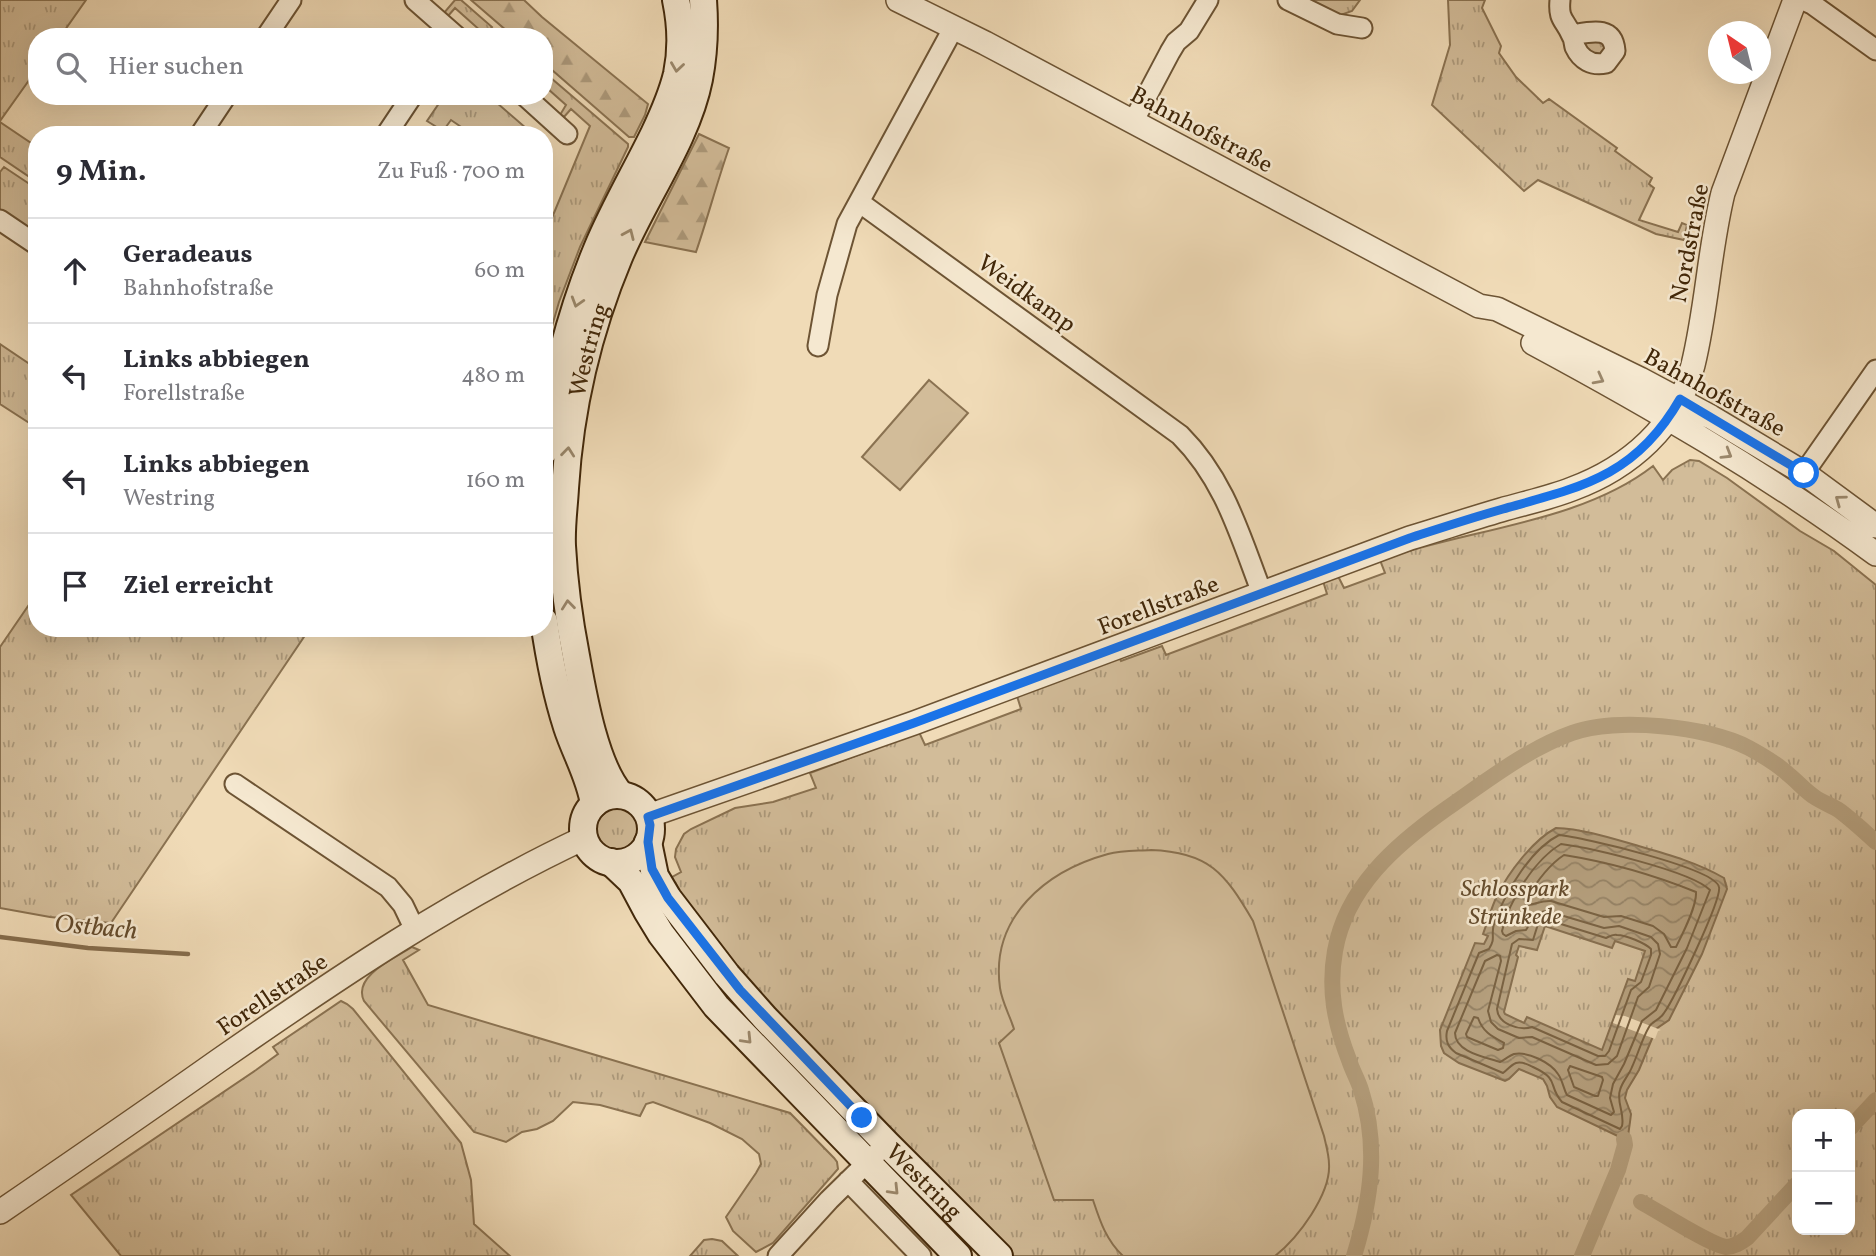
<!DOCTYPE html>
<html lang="de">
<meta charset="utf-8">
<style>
:root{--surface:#fff;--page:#f7f7f7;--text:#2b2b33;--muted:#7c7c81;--line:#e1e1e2}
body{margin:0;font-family:Vollkorn,serif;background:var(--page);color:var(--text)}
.controls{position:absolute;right:21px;bottom:21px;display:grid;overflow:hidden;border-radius:14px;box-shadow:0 7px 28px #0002}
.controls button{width:63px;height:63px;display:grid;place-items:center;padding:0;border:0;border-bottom:2px solid var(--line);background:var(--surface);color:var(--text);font:35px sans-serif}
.compass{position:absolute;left:1708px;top:21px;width:63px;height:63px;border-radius:50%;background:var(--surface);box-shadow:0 7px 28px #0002;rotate:325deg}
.stop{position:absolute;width:21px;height:21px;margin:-16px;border:5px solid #1a73e8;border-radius:50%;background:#fff}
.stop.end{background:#1a73e8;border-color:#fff;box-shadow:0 2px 7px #0008}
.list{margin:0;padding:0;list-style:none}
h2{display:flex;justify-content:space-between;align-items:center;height:91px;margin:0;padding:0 28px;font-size:30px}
h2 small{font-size:23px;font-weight:400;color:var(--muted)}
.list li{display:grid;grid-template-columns:46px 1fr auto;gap:21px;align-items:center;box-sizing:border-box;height:105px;padding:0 28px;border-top:2px solid var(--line)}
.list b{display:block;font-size:26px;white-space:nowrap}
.list p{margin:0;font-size:23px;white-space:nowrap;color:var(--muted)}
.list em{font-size:23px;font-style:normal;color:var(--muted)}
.icon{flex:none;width:38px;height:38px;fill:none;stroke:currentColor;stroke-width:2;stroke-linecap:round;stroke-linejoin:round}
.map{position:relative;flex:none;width:1876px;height:1256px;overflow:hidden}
.search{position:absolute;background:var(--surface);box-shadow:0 7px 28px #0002;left:28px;top:28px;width:525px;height:77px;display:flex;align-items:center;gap:18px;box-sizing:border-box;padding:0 24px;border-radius:28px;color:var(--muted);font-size:26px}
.panel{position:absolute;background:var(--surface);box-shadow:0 7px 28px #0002;left:28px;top:126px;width:525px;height:511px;border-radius:28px}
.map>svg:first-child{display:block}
.grass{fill:url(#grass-tufts);stroke:#8a7251;stroke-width:2;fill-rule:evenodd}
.forest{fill:url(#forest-firs);stroke:#8a7251;stroke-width:2}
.garden{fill:#d2bc99;stroke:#8a7251;stroke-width:2}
.water{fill:url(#water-waves);stroke:#866e4e;stroke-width:2;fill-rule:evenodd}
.pier{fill:#f0dbb7}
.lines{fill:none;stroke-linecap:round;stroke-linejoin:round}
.shore{stroke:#7a6242;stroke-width:2}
.stream{stroke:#866e4e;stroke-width:4.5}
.canal{stroke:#b49e7c;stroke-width:16}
.minor-casing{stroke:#6d5434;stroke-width:23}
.tertiary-casing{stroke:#6d5434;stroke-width:26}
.secondary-casing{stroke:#412709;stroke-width:30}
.minor{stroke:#f5e8d0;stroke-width:19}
.tertiary{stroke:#f5e8d0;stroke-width:23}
.secondary{stroke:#f5e8d0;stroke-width:26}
.oneway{stroke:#9b886c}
.route{stroke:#1a73e8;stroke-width:9}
.labels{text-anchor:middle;stroke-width:5;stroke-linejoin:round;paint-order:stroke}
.street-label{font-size:24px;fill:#412709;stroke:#f5e8d0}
.park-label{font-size:24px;font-style:italic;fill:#654c2d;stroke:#f5e8d0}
.water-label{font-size:26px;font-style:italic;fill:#644b2c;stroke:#f5e8d0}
</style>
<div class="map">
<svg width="1876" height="1256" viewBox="0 0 1876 1256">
<defs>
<pattern id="grass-tufts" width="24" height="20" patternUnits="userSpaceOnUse" patternTransform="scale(1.75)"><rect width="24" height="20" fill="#d2bc99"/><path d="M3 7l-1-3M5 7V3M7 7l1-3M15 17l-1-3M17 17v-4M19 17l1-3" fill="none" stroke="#ac997b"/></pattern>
<pattern id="forest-firs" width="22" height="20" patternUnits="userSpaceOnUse" patternTransform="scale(1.75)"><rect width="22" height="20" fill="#d2bc99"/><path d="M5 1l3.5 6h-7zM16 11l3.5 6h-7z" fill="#ac997b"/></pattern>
<pattern id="water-waves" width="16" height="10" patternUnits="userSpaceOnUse" patternTransform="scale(1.75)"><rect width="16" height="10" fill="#b49e7c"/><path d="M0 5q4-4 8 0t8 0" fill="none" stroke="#948164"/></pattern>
</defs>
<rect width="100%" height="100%" fill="#f0dbb7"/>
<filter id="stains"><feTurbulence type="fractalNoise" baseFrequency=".00286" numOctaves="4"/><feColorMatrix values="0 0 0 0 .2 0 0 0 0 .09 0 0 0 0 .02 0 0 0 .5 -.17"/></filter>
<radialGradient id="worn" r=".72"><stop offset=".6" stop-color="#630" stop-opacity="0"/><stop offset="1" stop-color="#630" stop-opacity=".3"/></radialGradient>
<path class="grass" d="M0,0H86L60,37H37V69L0,121Z
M455,0H461L492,27L484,37H478L482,32L455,8L448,16L443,14Z
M1300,0H1360L1352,11L1338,16Z
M1448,0H1485L1482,8L1501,46L1499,53L1516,77L1543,103L1549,99L1617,148L1615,151L1652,178L1649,184L1654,188L1639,220L1678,232L1682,223L1687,225L1684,240L1656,234L1538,180L1524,191L1432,105L1450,45Z
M1599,37L1608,45L1599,57L1582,47V42Z
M544,72L628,144V147L580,247L559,302L544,354V237L590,126L571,109L564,117L560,115L566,105L548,89L544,94Z
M444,96H489L534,135H473L451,120L443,131L427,121Z
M0,122L37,147V182L0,157Z
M4,167L37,189V236L0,210V172Z
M0,344L37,369V428L0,404Z
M1690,460L1699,461L1727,478L1800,531L1834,551L1876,585V1256H1009L796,1038L663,882L681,872L675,857L676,849L684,834L691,829L735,808L773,802L816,788L810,773L919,732L925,745L1021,709L1017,696L1119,657L1121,661L1162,646L1166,655L1327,594L1323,581L1338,576L1344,588L1385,573L1380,560C1467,529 1580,523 1653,466L1663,480L1672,470ZM1797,1114H1850V1230H1797Z
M37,593V628H310L111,923L50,917L0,908V647Z
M594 829a25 25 0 1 1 50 0a25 25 0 1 1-50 0Z
M412,947L419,950L403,960L428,1005L790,1113L834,1158L837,1162L838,1169L773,1243L756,1252L733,1231L726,1217L756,1173L761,1164L759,1154L742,1139L710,1123L653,1102L646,1104L640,1116L600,1105L573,1102L553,1121L537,1129L522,1132L506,1142L474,1132L364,1001C352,976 395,958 412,947Z
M341,1001L347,1004L353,1009L461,1143L471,1180L474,1224L510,1256H121L71,1195L256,1070L278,1054L273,1047Z
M712,1239L722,1241L738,1256H690L704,1240Z"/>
<path class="forest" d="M471,0H524L542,17L648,104L645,115L634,137H629L544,63V37H514Z
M699,134L729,148C717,182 708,217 696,252L645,242Z"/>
<path class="garden" d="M929,380L968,413L900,490L862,457Z
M1151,850C1209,852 1225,873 1253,921L1324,1136C1326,1145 1329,1155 1329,1164C1331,1194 1298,1238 1275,1256H1123C1106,1240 1100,1221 1093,1200H1054L999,1043L1014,1029C1010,1016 1002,1002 1000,988C990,917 1046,871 1108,854C1122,850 1137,851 1151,850Z"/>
<path class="water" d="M1556,828C1585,829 1614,839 1642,847C1670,855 1698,863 1724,878L1727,889L1702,954L1669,1020L1656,1029L1639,1070L1627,1090L1625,1098L1631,1114L1630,1122L1628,1136L1624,1139L1557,1107L1550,1097L1547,1086L1543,1079L1519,1069L1509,1079L1505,1081L1459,1063L1444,1053L1441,1046L1440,1030L1475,943L1484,944L1488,936L1483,934C1488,921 1491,908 1497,896C1508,873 1533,840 1556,828ZM1545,926L1612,948L1615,941L1645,951L1635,981L1628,979L1602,1050L1527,1017L1524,1023L1505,1014L1504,1012L1518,957L1516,955L1519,946L1537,950Z"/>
<path class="pier" d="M1616,1015L1625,1016L1661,1030L1658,1031L1655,1039L1613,1023Z"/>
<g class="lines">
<path class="shore" d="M1559,835C1581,837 1715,868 1719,887C1722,899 1674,999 1664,1013C1660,1020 1652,1021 1649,1027C1642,1039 1638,1054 1632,1067C1629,1075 1622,1082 1620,1090C1616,1102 1625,1113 1622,1126L1620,1129L1562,1102C1547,1085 1561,1080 1533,1067C1528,1065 1523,1061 1516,1063C1511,1065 1507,1070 1503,1073L1456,1053C1448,1047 1445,1041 1447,1031L1479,953L1489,949C1495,939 1492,938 1493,929C1493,925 1495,922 1496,918C1507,890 1531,849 1559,835Z
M1561,844C1591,848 1691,871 1710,890L1687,948L1656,1010L1642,1021L1624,1064L1613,1084L1610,1098L1614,1112L1611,1115L1567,1095C1563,1088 1563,1081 1558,1074C1551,1063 1528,1051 1514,1054C1509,1056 1504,1060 1500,1062C1485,1057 1455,1052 1455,1033L1485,961L1497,955L1500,956L1501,961L1488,1011L1491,1022L1498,1029L1519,1038L1532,1037L1596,1065L1608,1064L1617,1056L1638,997L1649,987L1660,954L1658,944L1651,937L1619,926L1604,928L1547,911C1533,912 1532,921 1526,930L1516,931L1506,936L1503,934L1502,931C1509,901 1534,860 1561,844Z
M1564,855C1608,862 1654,875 1696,892C1697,906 1683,933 1676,947H1671L1664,934L1653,926L1621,916L1604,917L1551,901C1541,900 1532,906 1526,905L1525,901C1535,884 1547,866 1564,855Z
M1543,920H1548L1606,938C1610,936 1613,934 1617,935C1626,935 1645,943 1651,949V955L1641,982L1631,990L1609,1051L1605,1056H1598L1532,1027C1519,1031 1498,1024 1497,1009L1512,944L1519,939L1533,940L1538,924Z
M1474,1017L1478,1018C1483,1032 1491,1036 1504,1043L1503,1048L1498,1050L1467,1037L1466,1034Z
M1570,1066L1602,1077L1603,1080L1598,1096H1595L1574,1087L1568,1070Z"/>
<path class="stream" d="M0,937L88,948L188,954"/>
<path class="canal" d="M1850,1128L1876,1100
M1641,1202C1658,1211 1710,1245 1726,1247C1734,1247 1740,1243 1747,1238L1797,1184
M1354,1256C1371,1200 1379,1146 1361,1090C1358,1080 1352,1070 1349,1060C1335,1024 1328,990 1335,951C1346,888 1395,845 1446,809C1485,782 1527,749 1572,733C1616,717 1708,726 1749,748C1762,755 1777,764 1788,774C1798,782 1806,792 1816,798C1824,803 1833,806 1840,811C1852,820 1864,831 1876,842
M1582,1256L1618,1170L1625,1145L1624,1139"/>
<g class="minor-casing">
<path id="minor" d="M415,0L457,37
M1288,0L1337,24L1362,28
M1560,0C1558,21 1565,19 1572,36C1574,39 1574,43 1575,47C1581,60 1592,66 1606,63L1615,51C1613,25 1590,32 1572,35
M1803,0L1812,4L1876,50
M266,37L291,0
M525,96L567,134
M1133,122L1170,52L1176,42L1189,31L1208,0
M200,135L226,96
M386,135L412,96
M859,202L1180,435C1225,480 1240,536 1262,593
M0,220L37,245
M818,346L827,295L847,224L954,27
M1804,473L1876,370
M544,545L562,544
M235,784L388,887L403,905L415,930
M848,1181L921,1256
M778,1256L829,1200L877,1153"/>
</g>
<g class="tertiary-casing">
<path id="tertiary" d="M898,0L985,43L1479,306L1497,309L1640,379L1711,417L1804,473L1876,526
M1533,343C1652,407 1767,474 1876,554
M648,816L914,723L1410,538C1440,529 1470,519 1501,510C1525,503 1549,498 1572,489C1629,468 1678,426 1693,365C1707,308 1709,250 1723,193L1795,0
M0,1212C73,1162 146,1112 218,1061C336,979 454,899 584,838"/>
</g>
<g class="secondary-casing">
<g id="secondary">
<path d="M544,451C553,382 570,314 597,249C613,210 635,173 654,134C663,115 672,95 677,74C682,50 681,24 676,0"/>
<path d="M544,621C549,656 556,693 567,727C575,752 590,777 594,804"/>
<path id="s1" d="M621,795C595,766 583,695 576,656C569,620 564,583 562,546C561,527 564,507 565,488C570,407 588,331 619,257C643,199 687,140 699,79C704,53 705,27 703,0"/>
<circle cx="617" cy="829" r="34"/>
<path id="s2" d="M648,842L655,876L668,898L727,975L765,1018L887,1144L999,1256"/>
<path d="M611,862L631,881L647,911L661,934L716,1006L958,1256"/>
</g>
</g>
<use href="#minor" class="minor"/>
<use href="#tertiary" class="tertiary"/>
<use href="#secondary" class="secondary"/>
</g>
<defs><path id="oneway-chevron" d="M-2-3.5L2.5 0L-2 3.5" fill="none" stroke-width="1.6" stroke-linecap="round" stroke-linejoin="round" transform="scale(1.75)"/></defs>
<g class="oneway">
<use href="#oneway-chevron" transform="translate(677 67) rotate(98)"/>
<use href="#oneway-chevron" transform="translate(629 234) rotate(-66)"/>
<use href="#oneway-chevron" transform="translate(577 302) rotate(107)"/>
<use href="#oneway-chevron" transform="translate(1599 379) rotate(28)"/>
<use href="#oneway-chevron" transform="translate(568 452) rotate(-84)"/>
<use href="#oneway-chevron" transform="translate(1727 454) rotate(31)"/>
<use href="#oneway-chevron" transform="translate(1840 500) rotate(-144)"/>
<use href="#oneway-chevron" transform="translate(568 605) rotate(-96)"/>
<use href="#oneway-chevron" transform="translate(747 1039) rotate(46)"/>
<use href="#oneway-chevron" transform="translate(894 1190) rotate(46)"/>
</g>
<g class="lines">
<path class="route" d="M862,1118L740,990L668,898L652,869L648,842L650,825L648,817L914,723L1410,538C1441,528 1471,518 1503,509C1582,487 1636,476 1680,399L1804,473"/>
</g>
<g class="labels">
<g class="street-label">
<text transform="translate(1202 129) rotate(28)" y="8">Bahnhofstraße</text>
<text transform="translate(1689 243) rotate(-79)" y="8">Nordstraße</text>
<text transform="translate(1027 293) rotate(36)" y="8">Weidkamp</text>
<text dy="8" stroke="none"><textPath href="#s1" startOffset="457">Westring</textPath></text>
<text transform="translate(1715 392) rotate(29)" y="8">Bahnhofstraße</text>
<text transform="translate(1158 605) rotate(-21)" y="8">Forellstraße</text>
<text transform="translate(272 994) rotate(-34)" y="8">Forellstraße</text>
<text dy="8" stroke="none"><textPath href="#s2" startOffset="443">Westring</textPath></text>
</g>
<g class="park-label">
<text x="1515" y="896">Schlosspark<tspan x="1515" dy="28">Strünkede</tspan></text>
</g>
<g class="water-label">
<text transform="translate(96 926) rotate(5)" y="9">Ostbach</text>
</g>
</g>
<rect width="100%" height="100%" filter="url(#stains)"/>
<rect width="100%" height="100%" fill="url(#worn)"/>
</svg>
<div class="controls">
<button>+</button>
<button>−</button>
</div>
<svg class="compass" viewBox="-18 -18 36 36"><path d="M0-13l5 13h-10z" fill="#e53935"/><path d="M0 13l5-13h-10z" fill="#7c7c81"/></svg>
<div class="stop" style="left:1804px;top:473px"></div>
<div class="stop end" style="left:862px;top:1118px"></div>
<div class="search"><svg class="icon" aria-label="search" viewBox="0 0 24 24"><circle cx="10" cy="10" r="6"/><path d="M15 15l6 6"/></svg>Hier suchen</div>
<section class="panel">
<h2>9 Min.<small>Zu Fuß · 700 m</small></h2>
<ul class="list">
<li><svg class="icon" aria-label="ahead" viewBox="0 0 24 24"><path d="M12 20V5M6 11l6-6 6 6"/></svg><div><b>Geradeaus</b><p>Bahnhofstraße</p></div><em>60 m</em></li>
<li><svg class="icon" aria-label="left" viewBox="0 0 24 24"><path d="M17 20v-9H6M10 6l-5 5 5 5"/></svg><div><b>Links abbiegen</b><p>Forellstraße</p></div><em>480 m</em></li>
<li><svg class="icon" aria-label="left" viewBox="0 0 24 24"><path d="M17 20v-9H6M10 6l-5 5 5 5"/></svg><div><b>Links abbiegen</b><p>Westring</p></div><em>160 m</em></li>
<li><svg class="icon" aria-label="arrive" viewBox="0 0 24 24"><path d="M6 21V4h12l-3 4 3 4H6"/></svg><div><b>Ziel erreicht</b></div></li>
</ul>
</section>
</div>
